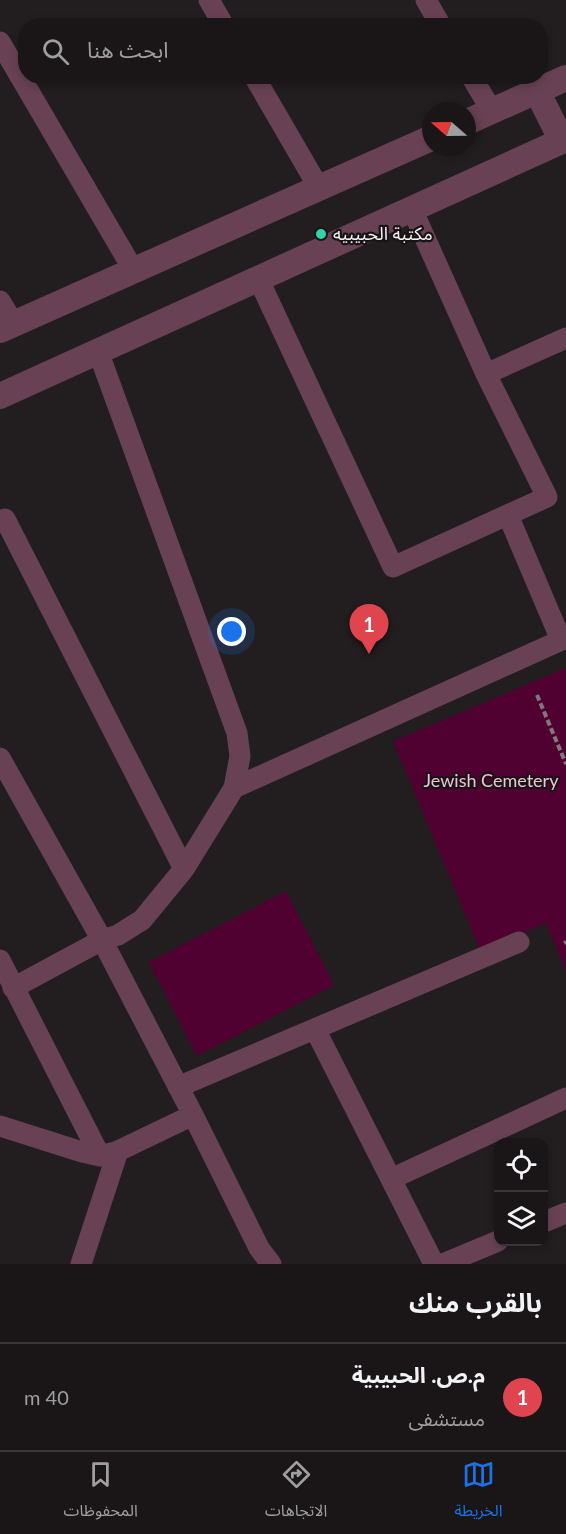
<!DOCTYPE html>
<html lang="ar">
<meta charset="utf-8">
<style>
:root{--surface:#1a1617;--page:#231f20;--text:#f1f3f6;--muted:#9f9fa1;--line:#383536;--accent:#1a73e8}
body{margin:0;font-family:Lato,"Noto Sans Arabic",sans-serif;background:var(--page);color:var(--text);direction:rtl}
.controls{position:absolute;right:18px;bottom:18px;display:grid;overflow:hidden;border-radius:12px;box-shadow:0 3px 9px #0003}
.controls button{width:54px;height:54px;display:grid;place-items:center;padding:0;border:0;border-bottom:2px solid var(--line);background:var(--surface);color:var(--text);font:30px sans-serif}
.compass{position:absolute;left:422px;top:102px;width:54px;height:54px;border-radius:50%;background:var(--surface);box-shadow:0 3px 9px #0003;rotate:290deg}
.you{position:absolute;left:232px;top:632px;width:21px;height:21px;margin:-15px;border:4px solid #fff;border-radius:50%;background:#1a73e8;box-shadow:0 0 0 9px #1a73e833}
.badge{display:grid;place-items:center;width:39px;height:39px;border-radius:50%;background:var(--accent);color:#fff;font-size:20px;font-weight:700}
.pin{position:absolute;translate:-50% -50px;filter:drop-shadow(0 2px 3px #0008)}
.pin::after{content:'';position:absolute;top:32px;width:21px;height:18px;background:inherit;clip-path:polygon(0 0,100% 0,50% 100%)}
.list{margin:0;padding:0;list-style:none}
h2{display:flex;justify-content:space-between;align-items:center;height:78px;margin:0;padding:0 24px;font-size:26px}
h2 small{font-size:20px;font-weight:400;color:var(--muted)}
.list li{display:grid;grid-template-columns:39px 1fr auto;gap:18px;align-items:center;box-sizing:border-box;height:108px;padding:0 24px;border-top:2px solid var(--line)}
.list b{display:block;font-size:22px;white-space:nowrap}
.list p{margin:0;font-size:20px;white-space:nowrap;color:var(--muted)}
.list em{font-size:20px;font-style:normal;color:var(--muted)}
.icon{flex:none;width:33px;height:33px;fill:none;stroke:currentColor;stroke-width:2;stroke-linecap:round;stroke-linejoin:round}
.map{position:relative;flex:none;width:566px;height:1264px;overflow:hidden;direction:ltr}
.search{position:absolute;background:var(--surface);box-shadow:0 3px 9px #0003;left:18px;right:18px;top:18px;height:66px;display:flex;align-items:center;gap:15px;box-sizing:border-box;padding:0 21px;border-radius:24px;color:var(--muted);font-size:22px}
.sheet{height:186px;background:var(--surface)}
nav{display:flex;justify-content:space-around;align-items:center;box-sizing:border-box;height:84px;border-top:2px solid var(--line);background:var(--surface);font-size:16px;color:var(--muted)}
nav a{display:grid;justify-items:center;gap:3px}
nav .on{color:var(--accent)}
.map>svg:first-child{display:block}
.green{fill:#510032}
.lines{fill:none;stroke-linecap:round;stroke-linejoin:round}
.path{stroke:#7e7a7c;stroke-width:4;stroke-dasharray:6 3;stroke-linecap:butt}
.minor{stroke:#684254;stroke-width:21}
.tertiary{stroke:#684254;stroke-width:26}
.poi-dot{fill:#30d4aa;stroke:#181416;stroke-width:2}
.labels{text-anchor:middle;stroke-width:4.5;stroke-linejoin:round;paint-order:stroke}
.poi-label{font-size:18px;fill:#f5f2f3;stroke:#181416;text-anchor:start}
.park-label{font-size:18px;fill:#f2c1d7;stroke:#181416}
</style>
<div class="map">
<svg width="566" height="1264" viewBox="0 0 566 1264">
<rect width="100%" height="100%" fill="#221d1f"/>
<path class="green" d="M566,668V971L546,923L480,950L393,741Z
M286,891L334,985L197,1056L149,962Z"/>
<g class="lines">
<path class="path" d="M537,695L566,764
M564,943L566,942"/>
<path class="minor" d="M209,0L224,26
M426,0L441,26
M0,42L134,271
M254,76L319,188
M471,76L492,111
M258,278L393,567L547,497L486,374L412,209
M0,301L14,324
M486,374L566,338
M508,515L561,640
M5,519L184,869
M0,758L102,940L193,1115L259,1248L271,1264
M234,788L566,638
M0,960L100,1156
M13,988L102,940L118,935L142,920L184,869L234,788L240,756L237,733L98,351
M315,1029L434,1264
M178,1087L519,942
M0,1126L82,1152L100,1156L118,1151L193,1115
M391,1179L566,1098
M544,1222L566,1213
M81,1264L118,1151
M443,1264L498,1241"/>
<path class="tertiary" d="M537,91L562,141
M467,122L566,78
M0,330L431,138
M0,396L566,139"/>
</g>
<circle class="poi-dot" cx="321" cy="234" r="6"/>
<g class="labels">
<g class="poi-label">
<text x="333" y="240">مكتبة الحبيبيه</text>
</g>
<g class="park-label">
<text x="491" y="787">Jewish Cemetery</text>
</g>
</g>
</svg>
<div class="controls">
<button><svg class="icon" aria-label="locate" viewBox="0 0 24 24"><circle cx="12" cy="12" r="6"/><path d="M12 2v4M12 18v4M2 12h4M18 12h4"/></svg></button>
<button><svg class="icon" aria-label="layers" viewBox="0 0 24 24"><path d="M12 4l9 5-9 5-9-5zM3 14l9 5 9-5"/></svg></button>
</div>
<svg class="compass" viewBox="-18 -18 36 36"><path d="M0-13l5 13h-10z" fill="#e53935"/><path d="M0 13l5-13h-10z" fill="#9f9fa1"/></svg>
<div class="you"></div>
<div class="pin badge" style="left:369px;top:654px;background:#e0444e">1</div>
<div class="search"><svg class="icon" aria-label="search" viewBox="0 0 24 24"><circle cx="10" cy="10" r="6"/><path d="M15 15l6 6"/></svg>ابحث هنا</div>
</div>
<section class="sheet">
<h2>بالقرب منك<small></small></h2>
<ul class="list">
<li><span class="badge" style="background:#e0444e">1</span><div><b>م.ص. الحبيبية</b><p>مستشفى</p></div><em>40 m</em></li>
</ul>
</section>
<nav>
<a class="on"><svg class="icon" aria-label="map" viewBox="0 0 24 24"><path d="M3 6l6-2 6 2 6-2v14l-6 2-6-2-6 2zM9 4v14M15 6v14"/></svg>الخريطة</a>
<a><svg class="icon" aria-label="directions" viewBox="0 0 24 24"><path d="M12 3l9 9-9 9-9-9zM9 14v-3h6M13 9l2 2-2 2"/></svg>الاتجاهات</a>
<a><svg class="icon" aria-label="saved" viewBox="0 0 24 24"><path d="M7 4h10v16l-5-4-5 4z"/></svg>المحفوظات</a>
</nav>
